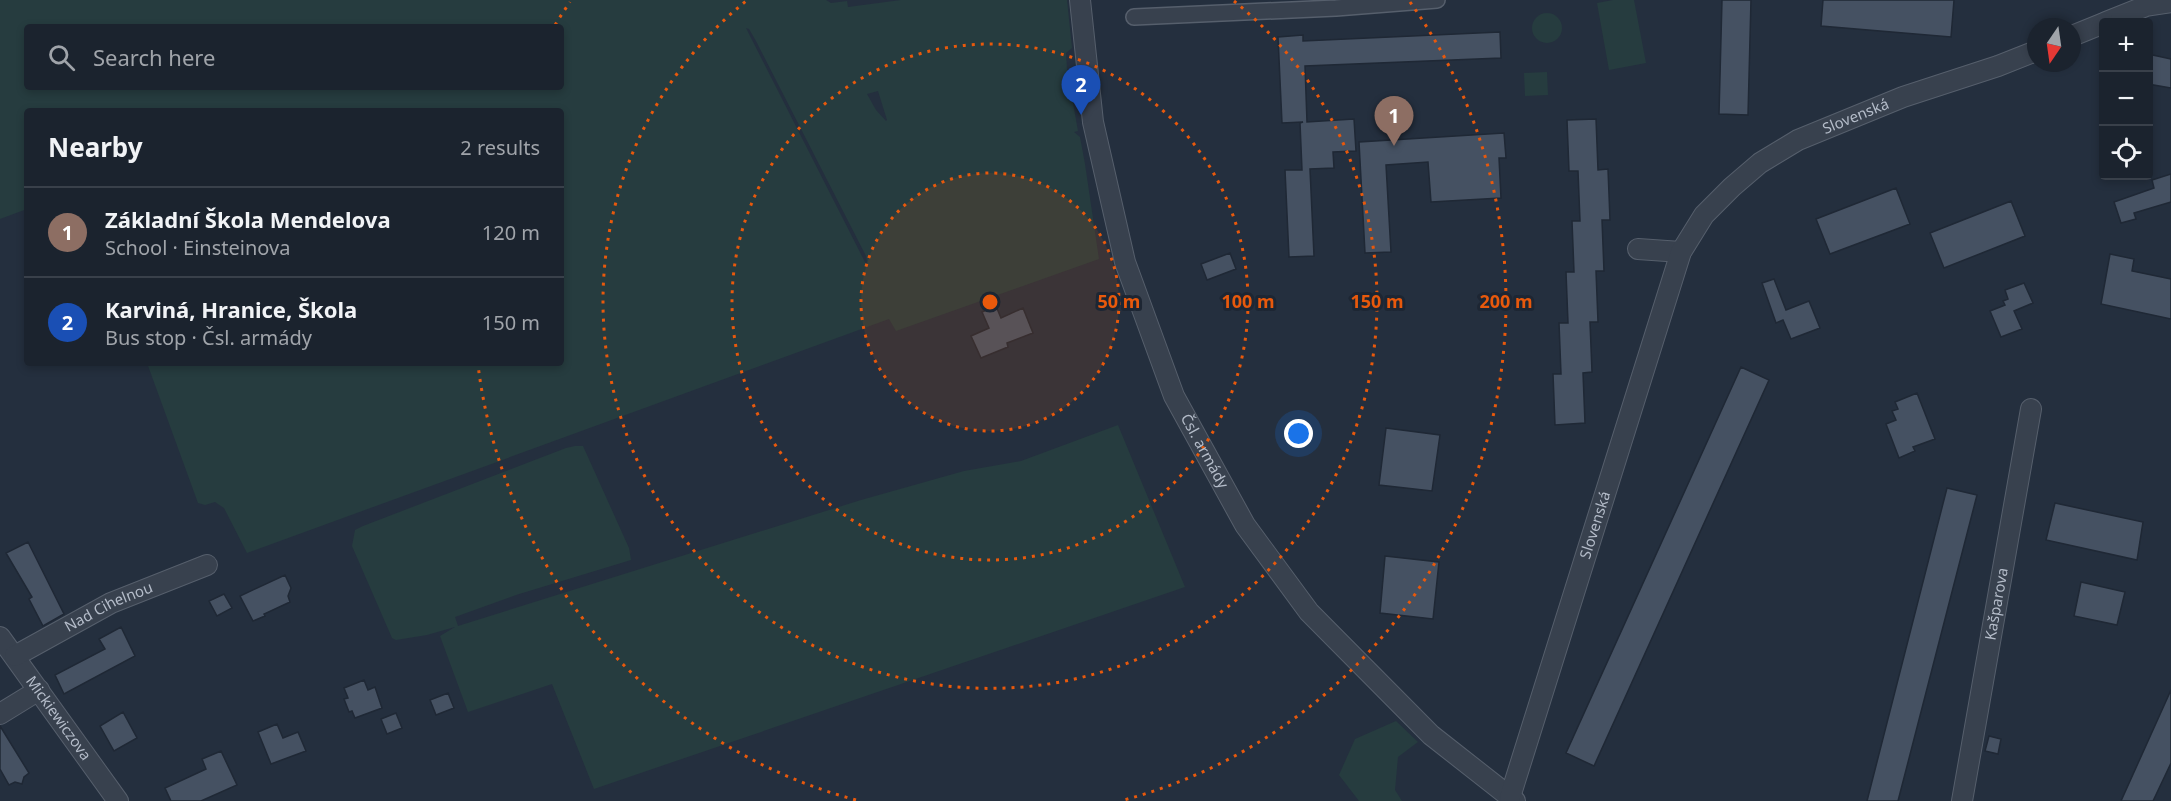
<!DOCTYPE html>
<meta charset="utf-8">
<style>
:root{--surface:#1b232e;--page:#282f3a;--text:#f1f3f6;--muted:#a0a4aa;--line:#39404a;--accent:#db2777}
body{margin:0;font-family:"Noto Sans",sans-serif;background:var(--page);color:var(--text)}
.controls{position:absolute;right:18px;top:18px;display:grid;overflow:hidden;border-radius:6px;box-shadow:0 3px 9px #0003}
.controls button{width:54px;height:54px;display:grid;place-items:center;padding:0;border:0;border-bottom:2px solid var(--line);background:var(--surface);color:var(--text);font:30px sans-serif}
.compass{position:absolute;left:2027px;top:18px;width:54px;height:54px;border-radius:50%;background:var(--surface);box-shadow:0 3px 9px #0003;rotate:193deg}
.you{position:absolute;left:1299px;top:434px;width:21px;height:21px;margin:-15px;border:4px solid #fff;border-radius:50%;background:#1a73e8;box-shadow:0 0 0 9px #1a73e833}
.badge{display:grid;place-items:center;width:39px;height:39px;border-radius:50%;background:var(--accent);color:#fff;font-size:20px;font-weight:700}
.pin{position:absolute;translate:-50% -50px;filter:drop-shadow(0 2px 3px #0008)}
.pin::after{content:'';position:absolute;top:32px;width:21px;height:18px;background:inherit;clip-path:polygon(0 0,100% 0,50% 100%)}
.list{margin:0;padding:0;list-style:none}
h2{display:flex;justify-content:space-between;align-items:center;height:78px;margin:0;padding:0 24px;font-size:26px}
h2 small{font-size:20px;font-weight:400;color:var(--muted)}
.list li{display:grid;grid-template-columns:39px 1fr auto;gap:18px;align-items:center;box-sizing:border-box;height:90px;padding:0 24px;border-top:2px solid var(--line)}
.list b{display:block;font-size:22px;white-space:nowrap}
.list p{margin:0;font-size:20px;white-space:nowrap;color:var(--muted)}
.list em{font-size:20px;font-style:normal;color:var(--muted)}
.icon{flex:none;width:33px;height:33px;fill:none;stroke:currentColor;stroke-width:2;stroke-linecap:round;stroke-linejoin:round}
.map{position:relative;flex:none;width:2171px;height:801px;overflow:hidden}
.search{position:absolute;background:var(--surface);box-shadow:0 3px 9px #0003;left:24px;top:24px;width:540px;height:66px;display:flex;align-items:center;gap:15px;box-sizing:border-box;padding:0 21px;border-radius:6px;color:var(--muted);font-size:22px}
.panel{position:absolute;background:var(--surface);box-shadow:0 3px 9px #0003;left:24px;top:108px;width:540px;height:258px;border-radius:6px}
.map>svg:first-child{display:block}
.green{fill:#263c3f;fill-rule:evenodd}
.building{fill:#455162;stroke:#1f2835;stroke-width:1.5}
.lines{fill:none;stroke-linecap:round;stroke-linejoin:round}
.pedestrian-casing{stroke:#565f6c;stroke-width:18}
.minor-casing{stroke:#565f6c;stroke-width:22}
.pedestrian{stroke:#38414e;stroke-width:15}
.minor{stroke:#38414e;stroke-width:20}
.ring{fill:none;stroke:#e8590c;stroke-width:3;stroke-dasharray:3 6}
.labels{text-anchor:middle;stroke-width:6;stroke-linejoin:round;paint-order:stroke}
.street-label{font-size:15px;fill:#b4bcc9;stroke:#1d2633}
.centre{fill:#e8590c;stroke:#1d2633;stroke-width:3}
.ring-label{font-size:18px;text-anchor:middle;font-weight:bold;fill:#e8590c;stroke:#1d2633;stroke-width:6;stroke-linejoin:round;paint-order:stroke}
</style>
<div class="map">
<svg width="2171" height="801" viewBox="0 0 2171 801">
<rect width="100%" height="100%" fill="#242f3e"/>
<path class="green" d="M0,0H826L831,3L847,1L848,7L901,0H1067L1072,48L1066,53L1067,69L1078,131L1074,132L1080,137L1085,164L1099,259L896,331L889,319L247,553L224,508L215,502L205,505L198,503L147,363H561V111H27V209L0,219ZM27,27H561V87H27ZM746,28L749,29L756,41L866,256L868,268ZM878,91L887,120L886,121L876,110L867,94Z
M1613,0H1634L1646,63L1609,70L1597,3Z
M1532 28a15 15 0 1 1 30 0a15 15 0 1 1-30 0Z
M1547,72L1548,95L1525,96L1524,73Z
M1118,425L1185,587L594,789L552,684L468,712L440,636L455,627L427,635L396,640L392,638L352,546L355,530L363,526L566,448L575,446H583L629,548L631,560L516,595L455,617L458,626L861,500L964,471L1021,461Z
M1396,721L1418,742L1398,757L1395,790L1402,801H1359L1339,775L1355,739Z"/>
<path class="building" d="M1722,0H1751L1748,115L1719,114Z
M1823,0H1954L1951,37L1821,26Z
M1500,32L1501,58L1305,66L1307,122L1354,119L1356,151L1333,152L1334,168L1310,169L1314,256L1289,257L1285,170H1302L1300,123L1303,122L1282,123L1278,37L1303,35V41Z
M2148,54L2171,59V88L2148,84Z
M1596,119L1598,170L1608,169L1610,220H1602L1604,271H1596L1598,322H1590L1592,372L1583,373L1585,423L1555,425L1553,374H1561L1559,323H1568L1566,272H1574L1572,221H1580L1578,171H1569L1567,120Z
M1504,133L1506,158H1499L1501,198L1431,202L1428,162L1386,165L1391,252L1365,253L1359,142Z
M2171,174V202L2134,213L2136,219L2121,223L2114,202L2154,188L2152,180Z
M1896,188L1910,224L1830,254L1816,219Z
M2011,201L2025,236L1944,268L1930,233Z
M1230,253L1236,269L1207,280L1201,264Z
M2110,254L2134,259L2132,271L2171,279V319L2101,304Z
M1774,279L1786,310L1809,301L1820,328L1791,339L1783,320L1776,323L1762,283Z
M2024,283L2033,303L2014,311L2022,329L2001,337L1990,311L2005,305L2003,301L2008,299L2005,290Z
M996,306L1001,318L1023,308L1033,333L1007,343L1008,347L981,358L971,336L989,328L982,312Z
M1741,367L1769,380L1594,766L1566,753Z
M1917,393L1935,439L1913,447L1915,451L1899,458L1886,424L1896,420L1892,411L1898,409L1895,402Z
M1386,428L1440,435L1432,491L1379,485Z
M1947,488L1977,495L1898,801H1867Z
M2055,503L2143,522L2137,560L2046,540Z
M28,542L64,614L43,626L29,599L32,597L6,553Z
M1385,556L1439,562L1433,619L1380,613Z
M285,575L291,588L288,596L290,602L264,614L265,616L253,621L240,596Z
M2081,582L2125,592L2117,625L2074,616Z
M224,594L232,608L217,616L209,601Z
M121,627L135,656L64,694L55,675L105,649L99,639Z
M364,680L368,690L375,687L382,708L355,718L352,711L349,712L344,699L348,698L344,688Z
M2171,690V763L2153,801H2121Z
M448,693L454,708L436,715L430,700Z
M123,712L137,738L114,751L100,726Z
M396,713L402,728L387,734L381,719Z
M277,724L283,738L298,732L306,751L271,764L258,732Z
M0,726L29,773L24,777L22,784L15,782L9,785L0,769Z
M1989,736L2001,739L1998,754L1985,751Z
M221,751L237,785L201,801H171L165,788L206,769L202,759Z"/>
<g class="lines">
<g class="pedestrian-casing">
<path id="pedestrian" d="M1134,17L1336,8L1437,0"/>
</g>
<g class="minor-casing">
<g id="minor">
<path id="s1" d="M1080,0L1093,122L1125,262L1174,396L1245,525L1309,612L1431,735L1515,801"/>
<path d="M2106,22L2146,6L2171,2"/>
<path d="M2072,36L2104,23"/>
<path d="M1638,249L1681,252"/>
<path id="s2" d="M0,637L118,801"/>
<path id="s3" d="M15,656L111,603L207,565"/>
<path d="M0,714L39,690"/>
<path id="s4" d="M1510,797L1681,252L1704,215L1732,187L1760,163L1798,140L1903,97L1998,66L2036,51"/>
<path id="s5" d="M1962,801L2031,409"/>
</g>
</g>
<use href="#pedestrian" class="pedestrian"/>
<use href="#minor" class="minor"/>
</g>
<circle cx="990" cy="302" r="129" fill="#e8590c" fill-opacity=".12"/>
<g class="ring">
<circle cx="990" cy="302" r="129"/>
<circle cx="990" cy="302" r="258"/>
<path d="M1234 1A387 387 0 1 1 746 1"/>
<path d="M856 800A516 516 0 0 1 478 365M555 25A516 516 0 0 1 570 2M1410 2A516 516 0 0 1 1124 800"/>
</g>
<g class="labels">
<g class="street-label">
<text dy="5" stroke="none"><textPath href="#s4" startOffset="798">Slovenská</textPath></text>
<text dy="5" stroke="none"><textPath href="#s1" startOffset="472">Čsl. armády</textPath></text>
<text dy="5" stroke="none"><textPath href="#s4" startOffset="285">Slovenská</textPath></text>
<text dy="5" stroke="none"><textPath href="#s5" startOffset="200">Kašparova</textPath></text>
<text dy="5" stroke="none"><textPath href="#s3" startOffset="106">Nad Cihelnou</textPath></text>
<text dy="5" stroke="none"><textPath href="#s2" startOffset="100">Mickiewiczova</textPath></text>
</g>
</g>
<circle cx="990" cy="302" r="9" class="centre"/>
<g class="ring-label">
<text x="1119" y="308">50 m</text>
<text x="1248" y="308">100 m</text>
<text x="1377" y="308">150 m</text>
<text x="1506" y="308">200 m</text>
</g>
</svg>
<div class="controls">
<button>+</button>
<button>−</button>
<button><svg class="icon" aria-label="locate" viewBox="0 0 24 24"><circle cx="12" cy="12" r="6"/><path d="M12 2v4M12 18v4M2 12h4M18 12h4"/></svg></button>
</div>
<svg class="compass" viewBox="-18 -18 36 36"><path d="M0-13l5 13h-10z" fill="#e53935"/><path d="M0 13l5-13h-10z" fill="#a0a4aa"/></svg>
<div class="you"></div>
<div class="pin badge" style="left:1394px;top:146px;background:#8d6e63">1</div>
<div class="pin badge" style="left:1081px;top:115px;background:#1a4fb4">2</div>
<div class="search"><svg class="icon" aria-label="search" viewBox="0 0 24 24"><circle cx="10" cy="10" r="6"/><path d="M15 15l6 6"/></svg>Search here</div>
<section class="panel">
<h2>Nearby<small>2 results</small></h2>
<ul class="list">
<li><span class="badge" style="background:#8d6e63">1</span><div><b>Základní Škola Mendelova</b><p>School · Einsteinova</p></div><em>120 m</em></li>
<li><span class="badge" style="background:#1a4fb4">2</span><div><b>Karviná, Hranice, Škola</b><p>Bus stop · Čsl. armády</p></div><em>150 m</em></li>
</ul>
</section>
</div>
